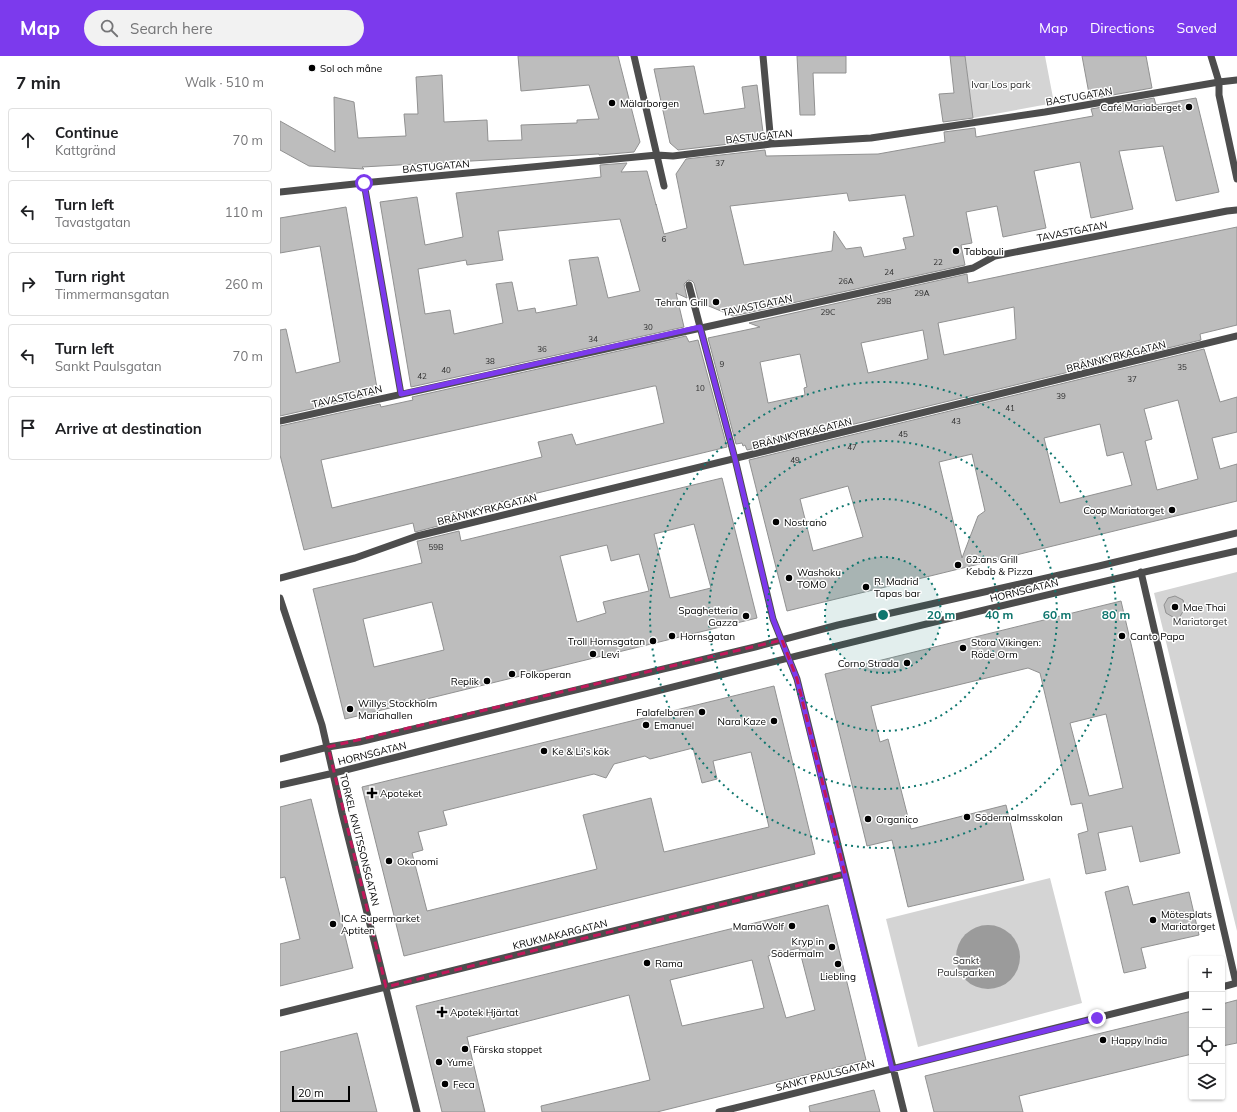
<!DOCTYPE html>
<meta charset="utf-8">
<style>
:root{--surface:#fff;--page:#f2f2f2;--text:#202124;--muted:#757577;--line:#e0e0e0;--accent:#7c3aed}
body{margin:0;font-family:Mulish,sans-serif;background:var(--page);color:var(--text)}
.controls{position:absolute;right:12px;bottom:12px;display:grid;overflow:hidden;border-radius:4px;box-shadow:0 1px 3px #0004}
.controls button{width:36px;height:36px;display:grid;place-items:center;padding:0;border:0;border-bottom:1px solid var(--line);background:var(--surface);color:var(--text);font:20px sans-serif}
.scale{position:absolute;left:12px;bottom:10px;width:58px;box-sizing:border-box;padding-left:4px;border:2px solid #000;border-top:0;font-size:11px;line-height:14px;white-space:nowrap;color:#000;-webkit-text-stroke:3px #fff;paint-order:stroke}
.stop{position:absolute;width:12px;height:12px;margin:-9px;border:3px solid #7c3aed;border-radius:50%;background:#fff}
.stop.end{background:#7c3aed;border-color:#fff;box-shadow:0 1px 4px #0008}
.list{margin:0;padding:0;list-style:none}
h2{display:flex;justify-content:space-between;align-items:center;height:52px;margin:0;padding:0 16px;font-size:17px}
h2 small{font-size:13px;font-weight:400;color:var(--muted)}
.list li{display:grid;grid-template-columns:26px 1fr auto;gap:12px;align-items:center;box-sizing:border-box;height:64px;margin:0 8px 8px;padding:0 8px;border:1px solid var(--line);border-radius:4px}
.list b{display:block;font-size:15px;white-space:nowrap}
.list p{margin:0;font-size:13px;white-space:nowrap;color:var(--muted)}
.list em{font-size:13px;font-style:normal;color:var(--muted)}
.icon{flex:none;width:22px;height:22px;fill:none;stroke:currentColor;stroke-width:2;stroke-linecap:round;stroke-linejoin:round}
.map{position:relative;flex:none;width:957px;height:1056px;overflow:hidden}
header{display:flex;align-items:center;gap:24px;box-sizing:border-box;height:56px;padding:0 20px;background:var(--accent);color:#fff}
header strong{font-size:19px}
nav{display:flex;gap:22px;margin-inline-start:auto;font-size:14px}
.search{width:280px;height:36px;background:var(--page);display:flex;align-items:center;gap:10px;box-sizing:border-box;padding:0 14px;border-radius:22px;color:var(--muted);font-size:15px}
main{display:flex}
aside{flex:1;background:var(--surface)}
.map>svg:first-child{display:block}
.green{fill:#d4d4d4}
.water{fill:#9b9b9b}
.building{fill:#bdbdbd;stroke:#919191;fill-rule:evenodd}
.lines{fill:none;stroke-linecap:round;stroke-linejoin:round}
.minor{stroke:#4d4d4d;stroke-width:7}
.route{stroke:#7c3aed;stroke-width:5}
.marked{fill:none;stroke:#c2185b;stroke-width:3;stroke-dasharray:8 5;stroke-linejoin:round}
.ring{fill:none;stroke:#0f766e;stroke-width:2;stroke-dasharray:2 4}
.poi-dot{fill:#000;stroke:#fff;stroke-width:1.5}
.labels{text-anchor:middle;stroke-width:3;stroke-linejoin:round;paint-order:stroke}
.number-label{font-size:8px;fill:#2f2f2f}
.poi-label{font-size:10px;fill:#000;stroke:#fff;text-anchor:start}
.park-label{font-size:10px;fill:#2b2b2b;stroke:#fff}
.street-label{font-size:10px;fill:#000;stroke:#fff}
.centre{fill:#0f766e;stroke:#fff;stroke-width:2}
.ring-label{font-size:12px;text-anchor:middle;font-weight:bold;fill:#0f766e;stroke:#fff;stroke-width:3;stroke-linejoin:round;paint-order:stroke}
</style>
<header>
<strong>Map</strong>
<div class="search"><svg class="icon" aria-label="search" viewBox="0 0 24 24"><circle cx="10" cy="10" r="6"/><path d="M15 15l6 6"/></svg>Search here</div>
<nav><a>Map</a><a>Directions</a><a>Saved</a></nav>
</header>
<main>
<aside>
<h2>7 min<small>Walk · 510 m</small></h2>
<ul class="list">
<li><svg class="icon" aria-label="ahead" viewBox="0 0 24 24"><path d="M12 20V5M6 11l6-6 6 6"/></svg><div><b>Continue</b><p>Kattgränd</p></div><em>70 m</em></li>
<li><svg class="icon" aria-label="left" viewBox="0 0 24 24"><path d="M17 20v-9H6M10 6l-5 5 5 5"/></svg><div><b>Turn left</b><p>Tavastgatan</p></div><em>110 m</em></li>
<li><svg class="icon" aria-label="right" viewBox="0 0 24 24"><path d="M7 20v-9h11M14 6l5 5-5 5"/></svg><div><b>Turn right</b><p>Timmermansgatan</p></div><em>260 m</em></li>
<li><svg class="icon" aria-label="left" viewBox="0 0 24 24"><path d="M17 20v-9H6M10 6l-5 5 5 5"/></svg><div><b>Turn left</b><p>Sankt Paulsgatan</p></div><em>70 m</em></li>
<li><svg class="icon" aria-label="arrive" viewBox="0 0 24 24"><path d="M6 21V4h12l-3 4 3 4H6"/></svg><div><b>Arrive at destination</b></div></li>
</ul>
</aside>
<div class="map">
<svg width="957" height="1056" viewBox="0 0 957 1056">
<rect width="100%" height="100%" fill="#fff"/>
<path class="green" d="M685,0H765L774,47L693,62Z
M957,516V875L874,537Z
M770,822L802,947L638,991L606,863Z"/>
<path class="water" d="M676 901a32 32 0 1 1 64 0a32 32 0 1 1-64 0Z"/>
<path class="building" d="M238,0H338L360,86L354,96L319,99V98L82,111L84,113L29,110L0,94V65L55,96L54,41L74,46L78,82L126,80L124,58H138L136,21L162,19L164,66L207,64L208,85L242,84L241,69L297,67V64L319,63L309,29L241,35Z
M517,0H566V17H533L535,59H520Z
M670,0H685L693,62L663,66L659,38L674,37Z
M802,0H866L872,32L810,43Z
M414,10L424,58L465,52L462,31L477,29L484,84L398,94L390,87L374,13Z
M874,42L876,49L916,42L939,136L896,145L883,90L839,95L853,153L811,162L800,106L754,115L766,172L723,181L717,150L686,156L692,187L681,189L685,209L453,260L419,246L414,227L412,225L408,224L404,228L407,242L396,237L404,271L131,331L100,146L137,141L145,189L183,181L176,137L321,121L320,109L347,107L341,116L367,115L376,149V148L384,178L407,172L396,118L406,103L485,94L486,100L598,98L665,86L664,76L695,72L696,81L813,60L811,53ZM567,137L569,145L625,139L634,180L623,182L626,193L584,201L581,191L566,193L554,175L552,195L464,209L450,150ZM340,163L360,235L328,242L318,201L289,204L297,249L256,257L255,252L238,255L232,226L216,228L223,267L174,278L170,254L145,258L138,213L186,204L187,209L223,204L218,175Z
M66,151L98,338L0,360V274L6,273L16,317L60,306L40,190L0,197V162Z
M957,171V269L920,278L921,284L467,394L465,389L463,390L462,387L456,388L428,282L480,271L469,267L687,218L688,227ZM734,251L736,283L664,299L658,267ZM643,274L648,303L588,317L581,287ZM520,298L527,331L524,332L525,339L488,347L480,306Z
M406,280L409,286L418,284L447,391L175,457L177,465L135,476L133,467L24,494L0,399V370L100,348L101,351L133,344L132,341ZM374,330H376L384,367L296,389L292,378L258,386L262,401L52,452L41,404Z
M924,293L940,346L957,341V376L932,382L940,413L957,408V445L507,555L469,404ZM898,344L918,423L877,434L865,385L872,383L864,353ZM820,368L827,400L843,396L852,429L780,447L764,382ZM692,398L705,455L698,460L682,502L659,406ZM568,430L583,481L533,495L520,443Z
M442,422L477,562L65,663L33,533L142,507L137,485H138L179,475L181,485ZM414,468L431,532L390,542L374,478ZM327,489L331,505L359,498L369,535L323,546L326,557L297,566L280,500ZM152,546L164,594L94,611L83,563Z
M895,540L903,544L905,552L898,564L886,557L884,549L888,542Z
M841,545L900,797L860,806L852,770L818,777L826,814L806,818L798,778L808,775L802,747L791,749L760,617L748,612L591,650L600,686L608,683L631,773L726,749L744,824L628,851L612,784L587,790L545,618ZM826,658L843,732L809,740L790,667Z
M494,630L535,798L124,900L82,731ZM413,692L422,727L437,723L433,705L471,696L489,771L384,796L371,742L303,759L317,813L147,855L132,797L143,794L138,776L167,769L163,755L314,718L326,722L334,708L365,700L370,703Z
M31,743L73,912L0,930V888L20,883L5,821L0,822V751Z
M848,830L853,849L909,836L919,879L861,892L866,912L844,917L825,836Z
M548,849L586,1004L377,1056H262L261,1050L370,1024L349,939L187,981L205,1056H162L136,950ZM519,892L535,954L506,962L488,900ZM472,904L484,952L402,970L390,924Z
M957,944V987L942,990V948Z
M912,955V998L739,1040L743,1056H654L645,1020Z
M77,977L97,1056H0V996Z
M594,1034L600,1056H530L529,1050Z"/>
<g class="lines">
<path class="minor" d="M354,0L384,130
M483,0L491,88
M931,0L939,26V39L957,123
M84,127L121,338
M0,136L93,126L377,99L393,100L491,88L591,82L765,56L939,26L957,24
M409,229L455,403L493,563L517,623L624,1056
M0,365L693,212L715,200L947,155L957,154
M861,516L956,927
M0,522L75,502L137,480L957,280
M0,542L42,669L62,757L137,1056
M0,703L48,691L79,686L475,591L558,569L819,510L957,477
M0,729L54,717C354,641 655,563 957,495
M942,931L957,927
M0,957L565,818
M439,1056L912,938"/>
</g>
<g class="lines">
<path class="route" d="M84,127L121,338L420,271L455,403L493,563L517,623L612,1013L817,962"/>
</g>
<path class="marked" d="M502,584L517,623L565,818L106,931L48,691Z"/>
<circle cx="603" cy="559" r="58" fill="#0f766e" fill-opacity=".12"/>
<g class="ring">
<circle cx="603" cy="559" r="58"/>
<circle cx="603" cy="559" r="116"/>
<circle cx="603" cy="559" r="174"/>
<circle cx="603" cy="559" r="233"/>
</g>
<g class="poi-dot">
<circle cx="32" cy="12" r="4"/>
<circle cx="332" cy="47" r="4"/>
<circle cx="909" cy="51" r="4"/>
<circle cx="676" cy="195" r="4"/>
<circle cx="436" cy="246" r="4"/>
<circle cx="892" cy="454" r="4"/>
<circle cx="496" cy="466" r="4"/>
<circle cx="678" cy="509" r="4"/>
<circle cx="509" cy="522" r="4"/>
<circle cx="586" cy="531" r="4"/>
<circle cx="895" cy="551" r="4"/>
<circle cx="466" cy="560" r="4"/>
<circle cx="392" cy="580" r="4"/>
<circle cx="842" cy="580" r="4"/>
<circle cx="373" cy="585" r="4"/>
<circle cx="683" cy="592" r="4"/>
<circle cx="313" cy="598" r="4"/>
<circle cx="627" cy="607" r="4"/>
<circle cx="232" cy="618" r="4"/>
<circle cx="207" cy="625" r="4"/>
<circle cx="70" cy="653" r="4"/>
<circle cx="422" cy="656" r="4"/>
<circle cx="494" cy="665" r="4"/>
<circle cx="366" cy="669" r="4"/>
<circle cx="264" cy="695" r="4"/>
<path d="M90 731h4v4h4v4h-4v4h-4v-4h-4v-4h4z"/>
<circle cx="687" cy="761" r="4"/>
<circle cx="588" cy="763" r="4"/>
<circle cx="109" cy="805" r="4"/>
<circle cx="873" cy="864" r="4"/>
<circle cx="53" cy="868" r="4"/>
<circle cx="512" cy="870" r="4"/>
<circle cx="552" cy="891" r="4"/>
<circle cx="367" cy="907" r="4"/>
<circle cx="558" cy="908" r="4"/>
<path d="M160 950h4v4h4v4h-4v4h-4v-4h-4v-4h4z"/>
<circle cx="823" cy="984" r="4"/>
<circle cx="185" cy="993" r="4"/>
<circle cx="159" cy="1006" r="4"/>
<circle cx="165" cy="1028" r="4"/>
</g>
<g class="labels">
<g class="number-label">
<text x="440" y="110">37</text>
<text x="384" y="186">6</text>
<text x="658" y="209">22</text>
<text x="609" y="219">24</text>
<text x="566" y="228">26A</text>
<text x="642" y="240">29A</text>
<text x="604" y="248">29B</text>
<text x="548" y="259">29C</text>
<text x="368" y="274">30</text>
<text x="313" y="286">34</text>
<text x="262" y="296">36</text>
<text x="210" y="308">38</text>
<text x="442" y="311">9</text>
<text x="902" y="314">35</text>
<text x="166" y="317">40</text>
<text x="142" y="323">42</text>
<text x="852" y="326">37</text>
<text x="420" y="335">10</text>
<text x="781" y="343">39</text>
<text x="730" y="355">41</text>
<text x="676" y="368">43</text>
<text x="623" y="381">45</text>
<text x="572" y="394">47</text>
<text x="515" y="407">49</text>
<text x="156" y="494">59B</text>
</g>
<g class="poi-label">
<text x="40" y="16">Sol och måne</text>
<text x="340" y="51">Mälarborgen</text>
<text x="901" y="55" text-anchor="end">Café Mariaberget</text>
<text x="684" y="199">Tabbouli</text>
<text x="428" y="250" text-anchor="end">Tehran Grill</text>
<text x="884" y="458" text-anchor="end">Coop Mariatorget</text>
<text x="504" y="470">Nostrano</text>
<text x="686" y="507">62:ans Grill<tspan x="686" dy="12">Kebab &amp; Pizza</tspan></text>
<text x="517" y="520">Washoku<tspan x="517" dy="12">TOMO</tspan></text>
<text x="594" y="529">R. Madrid<tspan x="594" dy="12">Tapas bar</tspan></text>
<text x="903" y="555">Mae Thai</text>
<text x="458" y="558" text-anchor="end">Spaghetteria<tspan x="458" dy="12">Gazza</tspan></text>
<text x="400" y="584">Hornsgatan</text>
<text x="850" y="584">Canto Papa</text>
<text x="365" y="589" text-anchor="end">Troll Hornsgatan</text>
<text x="691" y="590">Stora Vikingen:<tspan x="691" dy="12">Röde Orm</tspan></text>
<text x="321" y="602">Levi</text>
<text x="619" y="611" text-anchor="end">Corno Strada</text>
<text x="240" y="622">Folkoperan</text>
<text x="199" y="629" text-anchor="end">Replik</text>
<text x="78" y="651">Willys Stockholm<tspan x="78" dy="12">Mariahallen</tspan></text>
<text x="414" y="660" text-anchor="end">Falafelbaren</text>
<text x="486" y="669" text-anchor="end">Nara Kaze</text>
<text x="374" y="673">Emanuel</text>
<text x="272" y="699">Ke &amp; Li's kök</text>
<text x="100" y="741">Apoteket</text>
<text x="695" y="765">Södermalmsskolan</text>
<text x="596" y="767">Organico</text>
<text x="117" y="809">Okonomi</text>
<text x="881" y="862">Mötesplats<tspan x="881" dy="12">Mariatorget</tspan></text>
<text x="61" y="866">ICA Supermarket<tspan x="61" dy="12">Aptiten</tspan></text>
<text x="504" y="874" text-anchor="end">MamaWolf</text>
<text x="544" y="889" text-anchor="end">Kryp in<tspan x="544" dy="12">Södermalm</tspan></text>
<text x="375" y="911">Rama</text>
<text x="558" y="924" text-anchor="middle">Liebling</text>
<text x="170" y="960">Apotek Hjärtat</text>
<text x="831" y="988">Happy India</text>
<text x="193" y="997">Färska stoppet</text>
<text x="167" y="1010">Yume</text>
<text x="173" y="1032">Feca</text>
</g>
<g class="park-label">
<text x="721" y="32">Ivar Los park</text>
<text x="920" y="569">Mariatorget</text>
<text x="686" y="908">Sankt<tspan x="686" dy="12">Paulsparken</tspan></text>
</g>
<g class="street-label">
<text transform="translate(799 40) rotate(-10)" y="4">BASTUGATAN</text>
<text transform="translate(479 80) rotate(-6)" y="4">BASTUGATAN</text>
<text transform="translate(156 110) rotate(-5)" y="4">BASTUGATAN</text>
<text transform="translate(792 175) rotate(-11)" y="4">TAVASTGATAN</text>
<text transform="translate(477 249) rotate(-12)" y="4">TAVASTGATAN</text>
<text transform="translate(836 300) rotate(-14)" y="4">BRÄNNKYRKAGATAN</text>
<text transform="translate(67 340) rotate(-13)" y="4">TAVASTGATAN</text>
<text transform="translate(522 377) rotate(-14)" y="4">BRÄNNKYRKAGATAN</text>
<text transform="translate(207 453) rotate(-14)" y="4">BRÄNNKYRKAGATAN</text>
<text transform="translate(744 534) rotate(-14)" y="4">HORNSGATAN</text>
<text transform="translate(92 697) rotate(-14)" y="4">HORNSGATAN</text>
<text transform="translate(80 784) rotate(76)" y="4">TORKEL KNUTSSONSGATAN</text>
<text transform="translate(280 878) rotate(-14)" y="4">KRUKMAKARGATAN</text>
<text transform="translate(545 1019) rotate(-14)" y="4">SANKT PAULSGATAN</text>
</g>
</g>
<circle cx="603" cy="559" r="6" class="centre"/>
<g class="ring-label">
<text x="661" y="563">20 m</text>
<text x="719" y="563">40 m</text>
<text x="777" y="563">60 m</text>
<text x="836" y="563">80 m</text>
</g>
</svg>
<div class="controls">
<button>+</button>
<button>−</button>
<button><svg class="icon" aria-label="locate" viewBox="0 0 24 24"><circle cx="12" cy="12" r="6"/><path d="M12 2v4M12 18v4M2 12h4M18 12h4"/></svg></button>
<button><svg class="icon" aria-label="layers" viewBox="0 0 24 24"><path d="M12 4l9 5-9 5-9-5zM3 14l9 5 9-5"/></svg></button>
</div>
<div class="scale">20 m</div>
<div class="stop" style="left:84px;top:127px"></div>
<div class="stop end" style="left:817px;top:962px"></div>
</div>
</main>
